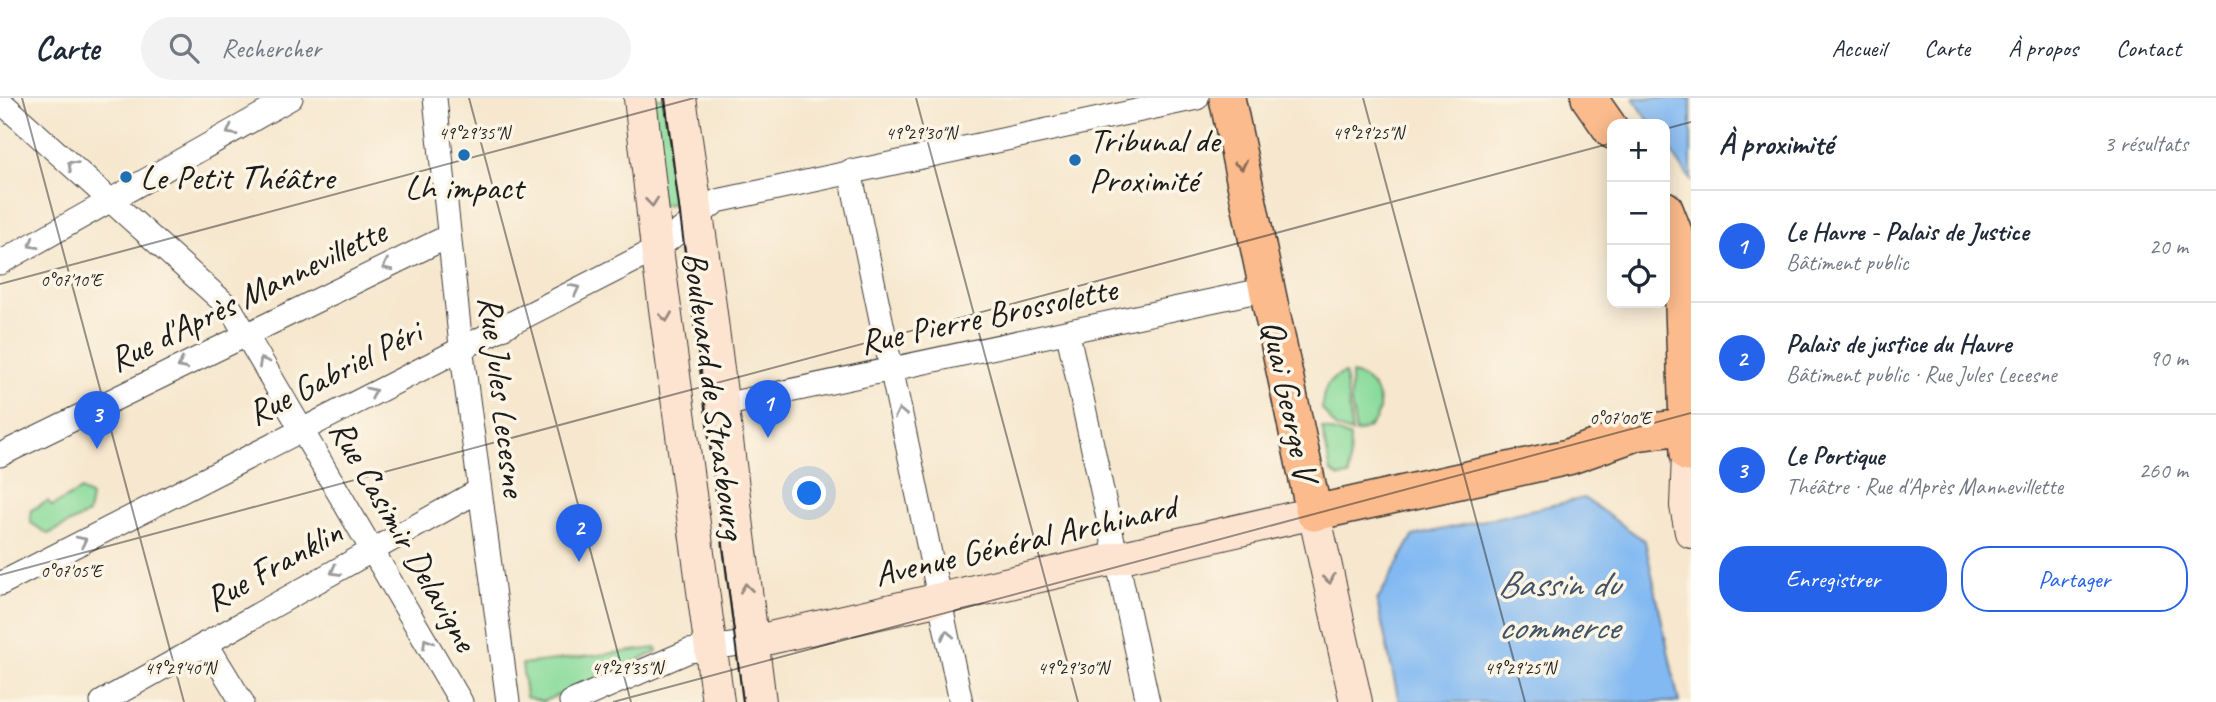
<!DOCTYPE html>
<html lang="fr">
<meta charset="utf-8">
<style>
:root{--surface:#fff;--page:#f2f2f3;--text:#1f2937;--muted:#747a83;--line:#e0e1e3;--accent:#2563eb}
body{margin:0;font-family:Caveat,sans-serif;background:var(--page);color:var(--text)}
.controls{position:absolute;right:21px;top:21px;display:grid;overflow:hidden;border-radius:14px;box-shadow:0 4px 18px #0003}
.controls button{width:63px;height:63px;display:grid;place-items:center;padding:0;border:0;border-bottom:2px solid var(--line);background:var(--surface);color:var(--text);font:35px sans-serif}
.you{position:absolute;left:810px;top:396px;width:24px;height:24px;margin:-18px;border:5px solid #fff;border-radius:50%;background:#1a73e8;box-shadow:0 0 0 10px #1a73e833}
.badge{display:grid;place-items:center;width:46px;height:46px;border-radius:50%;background:var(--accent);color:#fff;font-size:23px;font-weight:700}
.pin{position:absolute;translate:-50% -58px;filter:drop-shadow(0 2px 4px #0008)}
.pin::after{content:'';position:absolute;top:37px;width:24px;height:21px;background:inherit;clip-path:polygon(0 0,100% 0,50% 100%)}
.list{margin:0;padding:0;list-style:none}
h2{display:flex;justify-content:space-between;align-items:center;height:91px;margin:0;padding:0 28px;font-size:30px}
h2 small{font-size:23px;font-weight:400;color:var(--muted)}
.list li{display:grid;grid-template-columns:46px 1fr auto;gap:21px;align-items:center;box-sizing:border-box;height:112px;padding:0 28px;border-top:2px solid var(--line)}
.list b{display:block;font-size:26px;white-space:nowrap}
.list p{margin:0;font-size:23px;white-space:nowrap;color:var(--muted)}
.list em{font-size:23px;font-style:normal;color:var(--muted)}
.actions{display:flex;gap:14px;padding:21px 28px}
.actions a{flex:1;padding:16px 0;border:2px solid var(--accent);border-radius:28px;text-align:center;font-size:24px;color:var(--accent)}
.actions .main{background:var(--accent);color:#fff}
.icon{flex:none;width:38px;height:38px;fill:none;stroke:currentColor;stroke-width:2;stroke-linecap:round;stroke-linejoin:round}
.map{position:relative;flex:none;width:1691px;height:604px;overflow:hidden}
header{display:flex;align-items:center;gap:42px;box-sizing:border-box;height:98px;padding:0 35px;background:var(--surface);border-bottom:2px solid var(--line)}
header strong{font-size:33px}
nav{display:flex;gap:38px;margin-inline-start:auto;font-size:24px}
.search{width:490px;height:63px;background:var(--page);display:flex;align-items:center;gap:18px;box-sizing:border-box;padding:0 24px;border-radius:38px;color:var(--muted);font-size:26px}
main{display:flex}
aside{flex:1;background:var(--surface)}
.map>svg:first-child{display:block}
.green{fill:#8adb9c;stroke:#537c5c;stroke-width:2}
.water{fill:#82b9f2;stroke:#4f6a87;stroke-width:2}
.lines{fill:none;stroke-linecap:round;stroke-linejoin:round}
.street-casing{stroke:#3d3a37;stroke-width:25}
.secondary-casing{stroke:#3d3a37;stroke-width:34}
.primary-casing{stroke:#3d3a37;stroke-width:38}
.street{stroke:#fff;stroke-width:23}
.secondary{stroke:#fde4d1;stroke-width:32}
.primary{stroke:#fbbb8c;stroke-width:35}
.tram{stroke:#1c1c1c;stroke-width:2}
.oneway{stroke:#999}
.oneway2{stroke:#8c6c54}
.oneway3{stroke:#988a80}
.ticks{fill:none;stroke:#1c1c1c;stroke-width:2;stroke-opacity:0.45}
.poi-dot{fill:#1f6fb2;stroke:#fcf5e5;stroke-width:2.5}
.labels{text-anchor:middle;stroke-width:7;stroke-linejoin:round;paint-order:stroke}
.poi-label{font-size:35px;fill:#1c1c1c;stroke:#fcf5e5;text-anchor:start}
.street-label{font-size:35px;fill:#1c1c1c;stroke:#fcf5e5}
.water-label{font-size:37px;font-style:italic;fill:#405367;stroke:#fcf5e5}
.ticks-label{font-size:18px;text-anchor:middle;fill:#1c1c1c;stroke:#fcf5e5;stroke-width:7;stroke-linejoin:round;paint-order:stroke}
</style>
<header>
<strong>Carte</strong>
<div class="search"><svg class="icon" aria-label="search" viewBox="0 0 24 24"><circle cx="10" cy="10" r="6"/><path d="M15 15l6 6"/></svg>Rechercher</div>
<nav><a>Accueil</a><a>Carte</a><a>À propos</a><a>Contact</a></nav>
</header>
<main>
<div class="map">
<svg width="1691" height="604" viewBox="0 0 1691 604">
<rect width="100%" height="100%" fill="#fcf5e5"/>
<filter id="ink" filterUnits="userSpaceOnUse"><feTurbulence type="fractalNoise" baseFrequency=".0143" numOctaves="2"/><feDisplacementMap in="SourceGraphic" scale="14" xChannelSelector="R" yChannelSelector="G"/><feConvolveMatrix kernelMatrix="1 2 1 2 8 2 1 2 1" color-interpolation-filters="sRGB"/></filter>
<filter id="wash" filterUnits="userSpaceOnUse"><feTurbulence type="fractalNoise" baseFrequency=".00686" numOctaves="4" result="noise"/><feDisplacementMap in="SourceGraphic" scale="28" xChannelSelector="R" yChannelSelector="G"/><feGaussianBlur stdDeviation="1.57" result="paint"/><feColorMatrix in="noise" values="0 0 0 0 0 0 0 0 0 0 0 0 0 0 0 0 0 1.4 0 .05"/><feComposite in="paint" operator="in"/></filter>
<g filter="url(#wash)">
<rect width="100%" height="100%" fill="#f6e7ce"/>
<path class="green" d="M647,0H675L688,104L660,107Z
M1345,275L1352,335L1336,330L1322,311C1322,294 1327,280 1345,275Z
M1351,276C1384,281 1391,326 1356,335L1351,304Z
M1322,330L1350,339L1349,378L1339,379L1331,374Z
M81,392L91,399L88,416L48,436L31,425V412L48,403L52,408Z
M656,550L657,554L542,604L526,599L522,566Z"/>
<path class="water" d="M1633,0H1691V82L1665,45V26H1651Z
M1584,400L1645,443L1679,604H1399L1377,503L1413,438Z"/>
</g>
<g filter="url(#ink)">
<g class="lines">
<g class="street-casing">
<path id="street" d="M435,0L461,248L508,604
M0,3L231,211L461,604
M850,73L961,604
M0,165L291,0
M1068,236L1148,604
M723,307L1267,191
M0,357L449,138
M0,486L657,151L717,103L1197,0
M206,545L242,604
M102,604L480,392
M571,604L689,553L753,544"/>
</g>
<g class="secondary-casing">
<path id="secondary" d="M640,0L657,151L718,604
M680,0L708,192L760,604
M1688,356L1686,408L1691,434
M753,544L1314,415L1356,604"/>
</g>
<g class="primary-casing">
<path id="primary" d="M1227,0L1314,415L1568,359L1636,335L1691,328
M1589,0L1612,33
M1665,111L1681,152L1688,356"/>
</g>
<use href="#street" class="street"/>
<use href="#secondary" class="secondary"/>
<use href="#primary" class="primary"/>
<path class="tram" d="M665,0L743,604"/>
</g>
<defs><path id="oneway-chevron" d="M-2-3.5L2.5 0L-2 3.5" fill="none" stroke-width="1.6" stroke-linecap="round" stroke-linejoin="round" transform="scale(1.75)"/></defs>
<g class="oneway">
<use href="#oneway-chevron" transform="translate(231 33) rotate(151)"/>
<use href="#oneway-chevron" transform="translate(72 67) rotate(-138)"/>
<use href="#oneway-chevron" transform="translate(33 146) rotate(150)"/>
<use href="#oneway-chevron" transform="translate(387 168) rotate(154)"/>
<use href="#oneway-chevron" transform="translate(575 191) rotate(-27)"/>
<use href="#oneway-chevron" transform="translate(263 264) rotate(-120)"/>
<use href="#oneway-chevron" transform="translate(182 267) rotate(154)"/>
<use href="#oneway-chevron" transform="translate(372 294) rotate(-27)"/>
<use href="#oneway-chevron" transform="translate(900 315) rotate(-102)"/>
<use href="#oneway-chevron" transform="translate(82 443) rotate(-27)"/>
<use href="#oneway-chevron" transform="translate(335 473) rotate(151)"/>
<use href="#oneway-chevron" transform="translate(947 537) rotate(-102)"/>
<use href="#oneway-chevron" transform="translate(427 545) rotate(-121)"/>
</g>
<use class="oneway2" href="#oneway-chevron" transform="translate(1241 67) rotate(78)"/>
<g class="oneway3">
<use href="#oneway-chevron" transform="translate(652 104) rotate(84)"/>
<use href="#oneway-chevron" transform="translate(666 219) rotate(82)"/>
<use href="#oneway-chevron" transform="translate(1329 481) rotate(78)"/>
<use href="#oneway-chevron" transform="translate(746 490) rotate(-97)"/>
</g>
</g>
<path class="ticks" d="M22,0L184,604M469,0L631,604M916,0L1078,604M1363,0L1525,604M1665,31L1691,24M0,186L694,0M0,477L1612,45M613,604L1691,315"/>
<g class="poi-dot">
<circle cx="464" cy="57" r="7"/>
<circle cx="1075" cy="62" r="7"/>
<circle cx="126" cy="79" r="7"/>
</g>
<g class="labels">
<g class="poi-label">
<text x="1089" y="54">Tribunal de<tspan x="1089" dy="40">Proximité</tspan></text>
<text x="140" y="91">Le Petit Théâtre</text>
<text x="464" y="101" text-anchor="middle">Lh impact</text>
</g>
<g class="street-label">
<text transform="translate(247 197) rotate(-26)" y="12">Rue d'Après Mannevillette</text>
<text transform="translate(988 217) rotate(-12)" y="12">Rue Pierre Brossolette</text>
<text transform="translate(334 274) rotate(-27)" y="12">Rue Gabriel Péri</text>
<text transform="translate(715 297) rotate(82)" y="12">Boulevard de Strasbourg</text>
<text transform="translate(503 298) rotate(83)" y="12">Rue Jules Lecesne</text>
<text transform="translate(1290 302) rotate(78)" y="12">Quai George V</text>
<text transform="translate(404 437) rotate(60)" y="12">Rue Casimir Delavigne</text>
<text transform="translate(1025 442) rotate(-13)" y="12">Avenue Général Archinard</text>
<text transform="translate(273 467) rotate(-29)" y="12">Rue Franklin</text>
</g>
<g class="water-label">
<text x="1558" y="498">Bassin du<tspan x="1558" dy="43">commerce</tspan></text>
</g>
</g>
<g class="ticks-label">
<text x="474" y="41">49°29'35"N</text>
<text x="921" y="41">49°29'30"N</text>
<text x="1368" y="41">49°29'25"N</text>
<text x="71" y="188">0°07'10"E</text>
<text x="1620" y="326">0°07'00"E</text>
<text x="71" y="479">0°07'05"E</text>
<text x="180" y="576">49°29'40"N</text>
<text x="627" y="576">49°29'35"N</text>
<text x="1073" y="576">49°29'30"N</text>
<text x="1520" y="576">49°29'25"N</text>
</g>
</svg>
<div class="controls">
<button>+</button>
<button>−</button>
<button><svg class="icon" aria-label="locate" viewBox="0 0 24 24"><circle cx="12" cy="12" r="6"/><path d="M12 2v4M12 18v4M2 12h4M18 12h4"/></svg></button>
</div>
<div class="you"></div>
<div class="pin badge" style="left:768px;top:340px">1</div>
<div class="pin badge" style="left:579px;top:464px">2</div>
<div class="pin badge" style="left:97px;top:351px">3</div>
</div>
<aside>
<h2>À proximité<small>3 résultats</small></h2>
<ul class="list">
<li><span class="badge">1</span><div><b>Le Havre - Palais de Justice</b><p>Bâtiment public</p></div><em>20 m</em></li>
<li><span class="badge">2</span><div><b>Palais de justice du Havre</b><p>Bâtiment public · Rue Jules Lecesne</p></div><em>90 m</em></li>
<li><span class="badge">3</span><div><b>Le Portique</b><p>Théâtre · Rue d'Après Mannevillette</p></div><em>260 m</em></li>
</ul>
<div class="actions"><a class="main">Enregistrer</a><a>Partager</a></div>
</aside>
</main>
